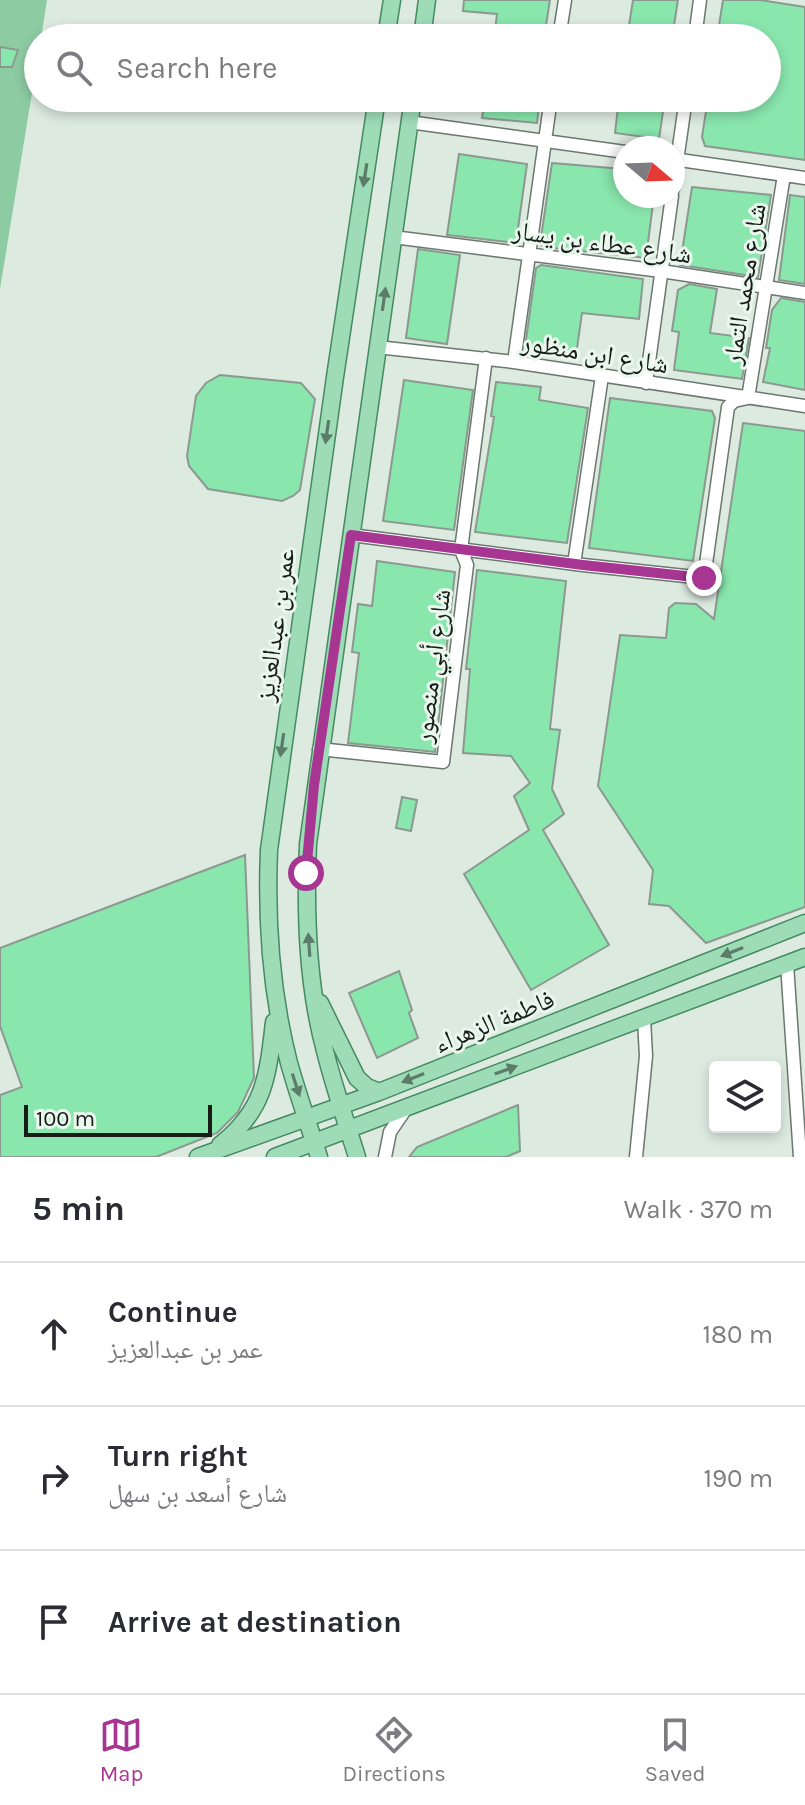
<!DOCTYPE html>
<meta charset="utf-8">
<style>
:root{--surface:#fff;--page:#f7f7f7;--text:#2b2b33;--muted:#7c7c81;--line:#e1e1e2;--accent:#a73693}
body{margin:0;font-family:Karla,"Noto Naskh Arabic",sans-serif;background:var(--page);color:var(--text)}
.controls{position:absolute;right:24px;bottom:24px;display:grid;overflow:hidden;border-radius:8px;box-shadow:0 4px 12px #0003}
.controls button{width:72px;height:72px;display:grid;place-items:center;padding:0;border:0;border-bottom:2px solid var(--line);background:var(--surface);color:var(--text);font:40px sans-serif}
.compass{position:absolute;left:613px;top:136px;width:72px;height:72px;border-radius:50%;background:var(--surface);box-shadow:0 4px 12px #0003;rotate:109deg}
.scale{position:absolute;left:24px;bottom:20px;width:188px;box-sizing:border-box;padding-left:8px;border:4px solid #171c18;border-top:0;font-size:22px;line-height:28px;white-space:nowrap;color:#171c18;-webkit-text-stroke:6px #e9f7ed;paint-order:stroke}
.stop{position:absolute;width:24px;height:24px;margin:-18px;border:6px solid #a73693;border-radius:50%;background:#fff}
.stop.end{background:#a73693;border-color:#fff;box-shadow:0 2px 8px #0008}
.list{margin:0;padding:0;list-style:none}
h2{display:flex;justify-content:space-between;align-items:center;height:104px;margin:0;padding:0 32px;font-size:34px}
h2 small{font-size:26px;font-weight:400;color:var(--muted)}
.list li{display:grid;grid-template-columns:52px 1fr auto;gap:24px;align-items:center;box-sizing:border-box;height:144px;padding:0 32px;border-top:2px solid var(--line)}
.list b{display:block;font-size:30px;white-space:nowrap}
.list p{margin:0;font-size:26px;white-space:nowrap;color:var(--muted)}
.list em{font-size:26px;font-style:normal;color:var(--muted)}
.icon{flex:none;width:44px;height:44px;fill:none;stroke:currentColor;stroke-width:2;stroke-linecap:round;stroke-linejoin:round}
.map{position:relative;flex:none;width:805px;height:1157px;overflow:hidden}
.search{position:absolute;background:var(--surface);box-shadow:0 4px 12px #0003;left:24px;right:24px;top:24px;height:88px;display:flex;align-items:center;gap:20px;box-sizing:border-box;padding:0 28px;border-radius:44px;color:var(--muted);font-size:30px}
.sheet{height:536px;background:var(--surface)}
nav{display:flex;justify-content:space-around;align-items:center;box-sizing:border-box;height:112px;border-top:2px solid var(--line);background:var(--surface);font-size:22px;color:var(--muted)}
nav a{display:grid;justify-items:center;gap:4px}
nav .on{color:var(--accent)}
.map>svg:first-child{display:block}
.green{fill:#8dcba3}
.building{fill:#89e6ad;stroke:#8c9990;stroke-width:2}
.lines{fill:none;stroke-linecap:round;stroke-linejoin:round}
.minor-casing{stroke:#6b776f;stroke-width:15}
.major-casing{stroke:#458a61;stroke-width:19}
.minor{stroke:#fff;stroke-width:12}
.major{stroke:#9edcb8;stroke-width:16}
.oneway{fill:#5a7c68}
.route{stroke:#a73693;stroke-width:10}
.labels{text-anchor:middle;stroke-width:6;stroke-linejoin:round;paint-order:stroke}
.street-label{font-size:26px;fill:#171c18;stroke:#e9f7ed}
</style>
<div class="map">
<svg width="805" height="1157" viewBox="0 0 805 1157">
<rect width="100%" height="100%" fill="#dceae0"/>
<path class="green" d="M0,0H47L41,38H38V56L0,289Z"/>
<path class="building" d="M464,0H550L544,38H494L497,14L463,11Z
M633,0H678L672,38H627Z
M723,0H760L805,7V160L705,146L702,137L708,98H767V38H717Z
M0,47L18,50L12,67H0Z
M485,98H540L537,123L482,118Z
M619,98H665L659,139L615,133Z
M459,154L527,164L516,243L447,235Z
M552,163L623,169L625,196H654L646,258L544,247L540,244Z
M692,187L771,195L758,277L680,265Z
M790,195L805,197V284L779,280Z
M418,249L460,255L447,344L406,338Z
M541,265L643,279L639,319L582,313L576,355L525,347L536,268Z
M689,284L717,289L710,333L749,338L742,379L674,370L679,332L672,331L678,290Z
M781,298L805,302V390L763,382L770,348H766L772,310Z
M220,375L301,383L315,399L300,490L293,496L282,501L208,489L189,466L187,456L196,396L206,383Z
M404,380L473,390L454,530L383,521Z
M496,382L541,387L539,400L588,408L567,543L475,532L494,417L491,416Z
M610,398L712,411L715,418L693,561L589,548Z
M743,423L805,431V907L706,943L669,906L649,904L653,870L598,786L620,635L666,638L669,608L675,603L696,604L714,619Z
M377,561L455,572L435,752L348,743L359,653L352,652L358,604L372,606Z
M477,570L566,581L550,729L560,730L552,789L564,814L543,830L609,945L531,990L464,874L529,830L514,796L530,783L511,756L463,753L470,669H466Z
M402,797L417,800L411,831L396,828Z
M245,855L254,1078L238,1112L217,1133L156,1157H0V1095L22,1087L0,1026V948Z
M399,971L412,1010L409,1013L418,1038L377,1058L349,993Z
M518,1105L520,1151L506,1157H409L417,1147Z"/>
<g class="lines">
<g class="minor-casing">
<path id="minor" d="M559,38L565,0
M695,38L700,0
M409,122L625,152
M673,159L805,178
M673,189L686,98
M393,237L661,271L805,293
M377,347L514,362L805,406
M514,362L551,98
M646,383L672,196
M351,535L583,565L704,578L728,407L734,401L748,398L784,175
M574,564L602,376
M319,749L443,762L467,565L461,550L486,358
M787,964L800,1157
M385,1157L390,1132L405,1110
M636,1157L646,1056L644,1019"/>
</g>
<g class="major-casing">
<path id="major" d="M386,38L392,0
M422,38L427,0
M320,1003L357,1078L367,1087L379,1092
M220,1145C265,1110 268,1075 274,1022
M198,1157L379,1092L805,923
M275,1157L805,957
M319,1157C309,1126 298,1095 289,1063C271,993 266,922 269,850L335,377L377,98
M357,1157C346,1122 334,1087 325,1051C307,984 305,913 308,844L413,98"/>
</g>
<use href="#minor" class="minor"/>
<use href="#major" class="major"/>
</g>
<defs><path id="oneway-solid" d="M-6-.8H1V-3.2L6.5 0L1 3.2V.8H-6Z" transform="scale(2)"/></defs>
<g class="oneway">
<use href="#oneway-solid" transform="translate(365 175) rotate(99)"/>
<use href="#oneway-solid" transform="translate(384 299) rotate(-82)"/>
<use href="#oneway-solid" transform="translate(327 432) rotate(98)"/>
<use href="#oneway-solid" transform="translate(282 745) rotate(98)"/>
<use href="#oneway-solid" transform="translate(309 945) rotate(-94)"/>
<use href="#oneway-solid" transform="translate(732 952) rotate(158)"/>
<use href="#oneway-solid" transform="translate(506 1070) rotate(-20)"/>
<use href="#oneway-solid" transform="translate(413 1078) rotate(158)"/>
<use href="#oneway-solid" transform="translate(296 1085) rotate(72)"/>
</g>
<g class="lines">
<path class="route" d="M306,873L314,785L351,535L583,565L704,578"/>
</g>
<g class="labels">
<g class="street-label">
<text transform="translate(602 242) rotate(8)" y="9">شارع عطاء بن يسار</text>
<text transform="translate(744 284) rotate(-81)" y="9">شارع محمد التمار</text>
<text transform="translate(595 353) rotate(9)" y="9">شارع ابن منظور</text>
<text transform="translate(275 625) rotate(-82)" y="9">عمر بن عبدالعزيز</text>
<text transform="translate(432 666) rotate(-83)" y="9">شارع أبي منصور</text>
<text transform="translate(494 1021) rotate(-22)" y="9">فاطمة الزهراء</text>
</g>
</g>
</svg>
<div class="controls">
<button><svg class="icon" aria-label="layers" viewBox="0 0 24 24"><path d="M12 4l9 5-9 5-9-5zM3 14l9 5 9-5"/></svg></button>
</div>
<svg class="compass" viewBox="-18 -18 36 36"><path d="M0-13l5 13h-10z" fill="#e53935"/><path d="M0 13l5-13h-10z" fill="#7c7c81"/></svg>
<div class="scale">100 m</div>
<div class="stop" style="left:306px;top:873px"></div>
<div class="stop end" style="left:704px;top:578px"></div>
<div class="search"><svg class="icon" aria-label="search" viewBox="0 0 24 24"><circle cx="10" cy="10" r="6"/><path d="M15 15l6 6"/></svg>Search here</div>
</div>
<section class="sheet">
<h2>5 min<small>Walk · 370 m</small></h2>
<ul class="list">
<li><svg class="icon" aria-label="ahead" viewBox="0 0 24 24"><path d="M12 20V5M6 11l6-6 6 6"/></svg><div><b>Continue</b><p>عمر بن عبدالعزيز</p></div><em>180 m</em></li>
<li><svg class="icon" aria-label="right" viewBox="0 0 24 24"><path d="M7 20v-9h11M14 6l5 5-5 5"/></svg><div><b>Turn right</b><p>شارع أسعد بن سهل</p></div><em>190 m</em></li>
<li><svg class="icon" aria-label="arrive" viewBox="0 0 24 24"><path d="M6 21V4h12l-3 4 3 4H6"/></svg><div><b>Arrive at destination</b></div></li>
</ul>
</section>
<nav>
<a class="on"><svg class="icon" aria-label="map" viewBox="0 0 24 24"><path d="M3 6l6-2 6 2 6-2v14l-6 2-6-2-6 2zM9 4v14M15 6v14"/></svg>Map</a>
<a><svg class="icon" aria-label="directions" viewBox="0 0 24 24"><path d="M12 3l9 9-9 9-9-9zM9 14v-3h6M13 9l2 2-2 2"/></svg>Directions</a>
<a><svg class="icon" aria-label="saved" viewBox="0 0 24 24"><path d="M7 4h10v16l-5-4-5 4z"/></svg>Saved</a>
</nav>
